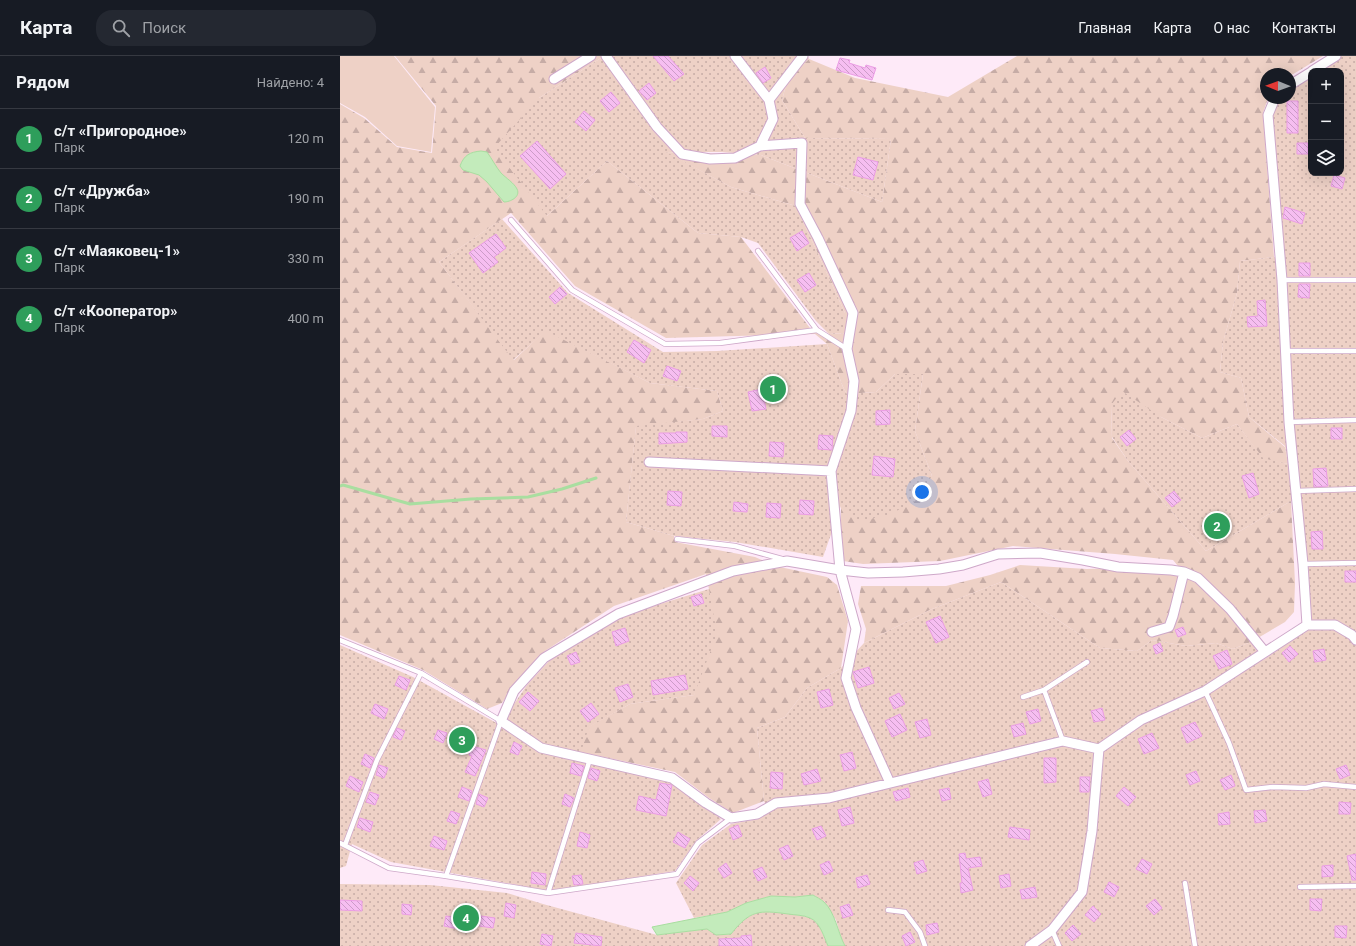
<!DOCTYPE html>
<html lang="ru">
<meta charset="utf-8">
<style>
:root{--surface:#171b24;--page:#242831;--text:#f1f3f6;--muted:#9ea1a6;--line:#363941;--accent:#e445f2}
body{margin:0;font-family:Roboto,sans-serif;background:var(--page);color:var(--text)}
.controls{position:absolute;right:12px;top:12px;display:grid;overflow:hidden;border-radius:8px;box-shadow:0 4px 16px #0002}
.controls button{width:36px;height:36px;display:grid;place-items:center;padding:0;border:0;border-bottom:1px solid var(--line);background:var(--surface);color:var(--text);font:20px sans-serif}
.compass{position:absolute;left:920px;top:12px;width:36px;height:36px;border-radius:50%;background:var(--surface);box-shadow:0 4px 16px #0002;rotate:271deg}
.you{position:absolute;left:582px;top:436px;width:14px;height:14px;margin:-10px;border:3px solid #fff;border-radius:50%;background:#1a73e8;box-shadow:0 0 0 6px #1a73e833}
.badge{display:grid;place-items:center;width:26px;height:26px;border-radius:50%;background:var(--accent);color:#fff;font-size:13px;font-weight:700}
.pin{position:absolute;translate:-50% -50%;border:2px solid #fff;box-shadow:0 1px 4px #0006}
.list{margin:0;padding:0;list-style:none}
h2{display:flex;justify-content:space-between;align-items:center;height:52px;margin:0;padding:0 16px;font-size:17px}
h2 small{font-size:13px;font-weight:400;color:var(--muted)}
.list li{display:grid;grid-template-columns:26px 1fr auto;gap:12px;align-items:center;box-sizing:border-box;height:60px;padding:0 16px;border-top:1px solid var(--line)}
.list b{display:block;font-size:15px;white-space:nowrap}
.list p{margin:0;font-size:13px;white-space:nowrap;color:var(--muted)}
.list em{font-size:13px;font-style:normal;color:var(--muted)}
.icon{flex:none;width:22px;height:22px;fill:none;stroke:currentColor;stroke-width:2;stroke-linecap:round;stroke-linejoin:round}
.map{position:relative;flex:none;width:1016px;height:890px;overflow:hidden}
header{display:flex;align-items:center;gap:24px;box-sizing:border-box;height:56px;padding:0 20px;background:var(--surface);border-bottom:1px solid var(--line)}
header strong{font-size:19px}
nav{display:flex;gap:22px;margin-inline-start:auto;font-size:14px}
.search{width:280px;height:36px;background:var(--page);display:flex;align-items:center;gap:10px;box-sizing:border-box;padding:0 14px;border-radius:16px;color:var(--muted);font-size:15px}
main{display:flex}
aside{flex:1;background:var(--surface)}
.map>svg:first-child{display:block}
.grass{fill:#eed1c6}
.forest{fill:url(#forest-firs)}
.garden{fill:url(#garden-dots)}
.water{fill:#c3ebbb;stroke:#a9dea0}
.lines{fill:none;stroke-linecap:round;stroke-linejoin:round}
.stream{stroke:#a9dea0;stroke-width:3}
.building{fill:url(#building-back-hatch);stroke:#eb9de5}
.lane-casing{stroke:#cea8c9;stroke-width:6}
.street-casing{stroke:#cea8c9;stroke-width:11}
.lane{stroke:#fff;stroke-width:4.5}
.street{stroke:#fff;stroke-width:9}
</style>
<header>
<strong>Карта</strong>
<div class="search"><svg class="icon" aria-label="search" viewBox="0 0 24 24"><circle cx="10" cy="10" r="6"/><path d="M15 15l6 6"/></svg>Поиск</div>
<nav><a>Главная</a><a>Карта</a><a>О нас</a><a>Контакты</a></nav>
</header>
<main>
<aside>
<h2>Рядом<small>Найдено: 4</small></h2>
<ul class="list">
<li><span class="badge" style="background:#2e9e5b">1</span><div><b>с/т «Пригородное»</b><p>Парк</p></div><em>120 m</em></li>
<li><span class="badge" style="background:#2e9e5b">2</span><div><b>с/т «Дружба»</b><p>Парк</p></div><em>190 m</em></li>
<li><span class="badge" style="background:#2e9e5b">3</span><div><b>с/т «Маяковец-1»</b><p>Парк</p></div><em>330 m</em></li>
<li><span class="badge" style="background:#2e9e5b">4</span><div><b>с/т «Кооператор»</b><p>Парк</p></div><em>400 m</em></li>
</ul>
</aside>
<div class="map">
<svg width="1016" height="890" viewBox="0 0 1016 890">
<defs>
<pattern id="forest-firs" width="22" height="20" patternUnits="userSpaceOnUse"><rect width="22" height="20" fill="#eed1c6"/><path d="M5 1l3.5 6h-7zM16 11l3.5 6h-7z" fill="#c6aca6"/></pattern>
<pattern id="garden-dots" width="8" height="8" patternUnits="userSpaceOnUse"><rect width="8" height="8" fill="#eed1c6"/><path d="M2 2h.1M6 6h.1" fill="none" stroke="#c6aca6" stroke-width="1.8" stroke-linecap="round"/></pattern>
<pattern id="building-back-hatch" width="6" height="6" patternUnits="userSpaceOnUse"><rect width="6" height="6" fill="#f6bef1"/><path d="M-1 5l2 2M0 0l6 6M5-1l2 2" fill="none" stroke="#cc9cc8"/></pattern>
</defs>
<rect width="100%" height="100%" fill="#feeaf8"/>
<path class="grass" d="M0,0H54L95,51L91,96L57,90L25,61L0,47Z"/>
<path class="forest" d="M55,0H264L199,42L207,160L267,105L358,177L401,181L470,272L489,278L505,277V257L456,150L391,131L325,96L421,99L542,146L551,83L465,82L442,44L448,22L469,3L515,22L608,41L677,0H983L950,20V18H926V42H928L923,57L934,201L900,205L897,237L883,286L880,316L901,322L909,361L945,391L948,408L923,403L897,368L862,382L821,361L771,349L772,382L788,405L866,495L951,445L955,527L954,556L945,566L911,586L893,593L876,587L846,590L812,584L797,595L760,592L661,526L592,553L524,587L526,573L518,548L521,530H606L650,519L680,509L747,513L838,510L833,504L775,498L673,490L600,505L523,508L503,505L501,498V450L592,420L575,375L583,318H555L536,336L507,338L503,331L487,288L475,278L326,282L235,230L171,157L99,206L174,304L206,274L310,327L377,335L383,355L363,363L296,371L286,466L334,480L335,486L415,501L435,510L487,521L497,529L508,565L501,612L467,632L445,661L417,672L424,745L393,757L369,742L335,716L240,696L248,671L290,648L354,639L369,533L366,518L274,550L205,595L173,632L162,647L147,653L83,614L0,579V48L24,62L57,91L92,97L96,50Z"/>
<path class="garden" d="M264,0H468L469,3L448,22L442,44L465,82L551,83L542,146L421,99L381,96H326L391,131L456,150L505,257V277L489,278L476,265L418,187L401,181L358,177L267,105L207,160L154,92L199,42Z
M991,0H1016V890H505L502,885L496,864L485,846L473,839L455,841L431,840L406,847L387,856L354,862L336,827L362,789L391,768L418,763L429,755L424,745L417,672L445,661L467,632L501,612L524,587L592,553L661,526L760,592L797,595L812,584L846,590L876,587L893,593L911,586L923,604L971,572L961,445H951L866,495L788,405L772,381L771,349L782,335L821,361L862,382L897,368L923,402L948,408L945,390L909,361L901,322L880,316L883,286L897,237L900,205L934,201L943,203L931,60L939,42H950V33L971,21V117H1001V15H981L990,10Z
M162,163L228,237L323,296L377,295L487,288L503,331L507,338L536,336L555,318H583L575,375L592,420L575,445L549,459L516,466L501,450L483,501L395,486L334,480L286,466L296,370L363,363L383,355L377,335L310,327L206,275L173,304L99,206Z
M369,533L377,578L354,639L290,648L249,671L238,705L334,725L381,763L357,784L335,815L210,835L51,806L12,788L6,810L0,812V589L73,621L162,670L170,654L187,629L209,605L281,560Z
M0,828L90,829L167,837L203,848L317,879L367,873L376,879L391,878C410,854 419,854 448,858C454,859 464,859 470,862C480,866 484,881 488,890H0Z"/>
<path class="water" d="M141,95L147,96C152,103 156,111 161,117C166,122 174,127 177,133C181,141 170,146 164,146L147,126L139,119L123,114L120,110C124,99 130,96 141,95Z
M473,839C476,841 481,843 484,846C495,856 498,877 505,890H488C484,881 480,866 470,862C464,859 454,859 448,858C419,854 410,854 391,878L376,879L367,873L317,879L312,871L387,856L406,847L431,840L455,841Z"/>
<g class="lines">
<path class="stream" d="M0,430L3,429L70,448L131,443L188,441L222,433L256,422"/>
</g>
<path class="building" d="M313,0H328L344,18L334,25Z
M500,2L510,4L509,7L525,12L526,9L536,12L532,24L496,14Z
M425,11L431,22L423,27L416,17Z
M309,27L316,37L307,44L299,35Z
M271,36L280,47L269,56L260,45Z
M947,45H958V77H947Z
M244,55L255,64L246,75L235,66Z
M197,85L226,118L210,133L180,100Z
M957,87H968V98H957Z
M518,101L538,106L533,124L513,119Z
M994,119L1005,122L1002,133L991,130Z
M945,151L965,157L962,168L943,162Z
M462,175L469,187L457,195L450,182Z
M156,178L166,192L154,201L158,206L143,217L129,197Z
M959,207H970V220H959Z
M469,217L476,229L465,236L457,224Z
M959,228H970L969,242L958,241Z
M220,231L227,238L215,248L209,241Z
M925,244L927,270L908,271L907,261L918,260L917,245Z
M294,284L311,294L304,307L287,296Z
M327,310L341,315L337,325L323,320Z
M422,333L426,353L412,355L408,336Z
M550,354V368L536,369V355Z
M372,370H387V381L372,380Z
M991,372H1002V383H991Z
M789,374L796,383L787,390L780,381Z
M336,376H347V386L319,388V377H336Z
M479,379L493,380L492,394L478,393Z
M430,386L444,387L443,401L429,400Z
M534,400L555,403L553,421L532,419Z
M986,412L988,430L974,431L973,413Z
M913,417L919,438L909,442L902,420Z
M328,435L342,436L341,450L327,449Z
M834,435L841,444L832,451L825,442Z
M460,444L474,445L473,459L459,458Z
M394,446L408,448L407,456L393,455Z
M427,447L441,448L440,462L426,461Z
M982,475L983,493H972L971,476Z
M1005,515H1016V526H1005Z
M361,538L364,547L354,550L351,541Z
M600,560L609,581L596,587L586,566Z
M843,571L846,578L838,581L835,574Z
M285,572L289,585L276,590L272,576Z
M820,587L823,595L816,598L813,590Z
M950,590L958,598L949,606L942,597Z
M984,593L986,604L975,606L973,595Z
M887,594L892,608L879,613L873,600Z
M236,596L240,606L231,609L227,600Z
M529,611L534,627L518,632L513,616Z
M345,619L348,633L313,639L311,625Z
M59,620L70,624L66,634L55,629Z
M288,628L293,641L280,646L275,632Z
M489,633L493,649L481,652L477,636Z
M188,636L199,645L190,655L179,646Z
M559,637L565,648L554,653L549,642Z
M251,647L259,658L248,666L240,655Z
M35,648L48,653L44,663L31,657Z
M762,652L765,664L754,666L751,655Z
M698,653L701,665L690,668L686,656Z
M560,658L567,674L552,681L545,665Z
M587,663L591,679L580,682L575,666Z
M855,666L862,680L847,687L841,672Z
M683,667L686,678L674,681L671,670Z
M57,672L65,675L61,684L53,681Z
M98,674L107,677L103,687L94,683Z
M812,677L819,692L804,698L798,683Z
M174,686L182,690L178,699L170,696Z
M132,690L146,694L135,720L125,716L132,700L129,699Z
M512,696L516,712L504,715L500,699Z
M25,698L34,702L30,712L21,708Z
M704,702H716V726L704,727Z
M232,707L244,710L241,720L230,717Z
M39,709L48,712L44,722L36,719Z
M1006,709L1010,719L1000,723L996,713Z
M251,712L260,715L257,725L248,722Z
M477,713L481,725L464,729L461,718Z
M856,715L860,725L850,729L846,719Z
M431,716L443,717L442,733L430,732Z
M891,719L895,730L885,734L880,724Z
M10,720L23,726L19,736L6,730Z
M740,721H750L749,736H740Z
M648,723L652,738L643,741L638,726Z
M320,727L332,729L326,760L296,754L299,740L316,744Z
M122,731L132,735L129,745L118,741Z
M784,731L796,741L788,750L776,740Z
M568,732L570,741L556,745L553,736Z
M609,732L611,743L602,745L599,734Z
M30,736L39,739L35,749L26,746Z
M139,738L148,742L144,751L136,748Z
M225,738L234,742L230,751L222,748Z
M999,746L1011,747L1010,758H999Z
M510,751L514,767L502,770L498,754Z
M925,754L927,765L915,767L914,755Z
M111,755L120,758L116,768L107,765Z
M889,756L890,768L879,769L878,758Z
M20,762L33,766L30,776L17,771Z
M398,769L402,780L393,784L389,773Z
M481,770L486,780L477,784L472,773Z
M670,771L690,774L689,784L668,781Z
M240,776L250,779L247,792L237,790Z
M338,776L350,783L345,792L333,786Z
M94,780L107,785L104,794L90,790Z
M448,789L453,800L444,804L439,793Z
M625,797L626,803L640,801L642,810L628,812L633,834L621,837L620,827H622L619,798Z
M1016,798V824H1012L1007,800Z
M802,803L812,808L807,818L796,813Z
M583,804L587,815L577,818L574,807Z
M489,805L493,815L484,819L480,809Z
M386,807L392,817L384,822L378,813Z
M993,809V820L982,821V810Z
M422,811L427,821L418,825L413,815Z
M192,816L206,818L205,829L191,827Z
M669,818L671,830L661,832L659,820Z
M241,819L243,828L234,829L232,820Z
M527,819L530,828L518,832L516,822Z
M350,820L359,827L353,835L344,827Z
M769,826L779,831L774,841L764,836Z
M695,831L697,841L682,843L680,834Z
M815,843L822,852L814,859L806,850Z
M970,843H982L981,855L970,854Z
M0,844L22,845V855L0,854Z
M166,847L176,849L174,862L164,860Z
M62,848L72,849L71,859L62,858Z
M509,848L513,859L503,862L500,851Z
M753,850L761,858L754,866L745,859Z
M106,860L120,862L118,873L104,870Z
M141,860L155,862L153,872L139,870Z
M597,867L599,876L587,879L586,869Z
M733,869L741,878L732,885L725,877Z
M995,870H1007L1006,882L995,881Z
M570,876L575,886L566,890L562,880Z
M236,877L262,881L261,890L234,887Z
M202,878L213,880L211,890L200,888Z
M411,879L412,890H379V883L401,882V880Z"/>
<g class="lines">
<g class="lane-casing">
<path id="lane" d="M171,164L232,234L325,288L380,287L477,274
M418,195L477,274L507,293
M942,224H1016
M945,295H1016
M949,366L1016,364
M956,435L1016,433
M337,483L395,490L442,503
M963,508L1016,507
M0,584L81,617L161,665L106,820
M704,634L747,606
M865,635L889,687L906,734L933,731L966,732L984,728L1016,731
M683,641L704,634L723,685
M0,787L49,812L106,820L208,837L337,818L358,787L391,762
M5,789L37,704L81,617
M845,827L855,890
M960,831L1016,830
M208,837L250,703
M548,854L565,856L580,876L585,890
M712,874L719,890"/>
</g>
<g class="street-casing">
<path id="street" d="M266,0L317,71L342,98L370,103L395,102L420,90L462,87L460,148L478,182L513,257L507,293L514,325L511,355L491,415L500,514L516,573L506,622L516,652L550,727
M395,0L429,44
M972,15L996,0
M214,23L251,0
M950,29L971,16
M935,42L928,59L942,224L949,366L963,508L967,569
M420,90L433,63L429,44L463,0
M309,406L491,415
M812,576L829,571L833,560L844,516
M925,596L890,553L858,522L844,516L831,514L778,511L743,504L700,497L658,498L623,509L599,513L563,516L528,517L500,514L447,505L393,515L278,558L204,602L174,635L161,665L201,692L332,722L366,747L391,762L417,758L436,747L489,742L723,685L759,693L801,664L865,635L967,569H995L1012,579L1016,584
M690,890L712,874L742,836L752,775L759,693"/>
</g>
<use href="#lane" class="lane"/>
<use href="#street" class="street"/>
</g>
</svg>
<div class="controls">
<button>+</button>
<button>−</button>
<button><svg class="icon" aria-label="layers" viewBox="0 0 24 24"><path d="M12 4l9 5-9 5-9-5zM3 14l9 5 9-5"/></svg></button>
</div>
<svg class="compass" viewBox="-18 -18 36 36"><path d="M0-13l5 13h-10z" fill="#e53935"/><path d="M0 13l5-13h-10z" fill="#9ea1a6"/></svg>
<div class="you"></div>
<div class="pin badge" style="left:433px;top:333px;background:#2e9e5b">1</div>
<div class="pin badge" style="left:877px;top:470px;background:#2e9e5b">2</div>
<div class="pin badge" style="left:122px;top:684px;background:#2e9e5b">3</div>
<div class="pin badge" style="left:126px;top:862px;background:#2e9e5b">4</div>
</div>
</main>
